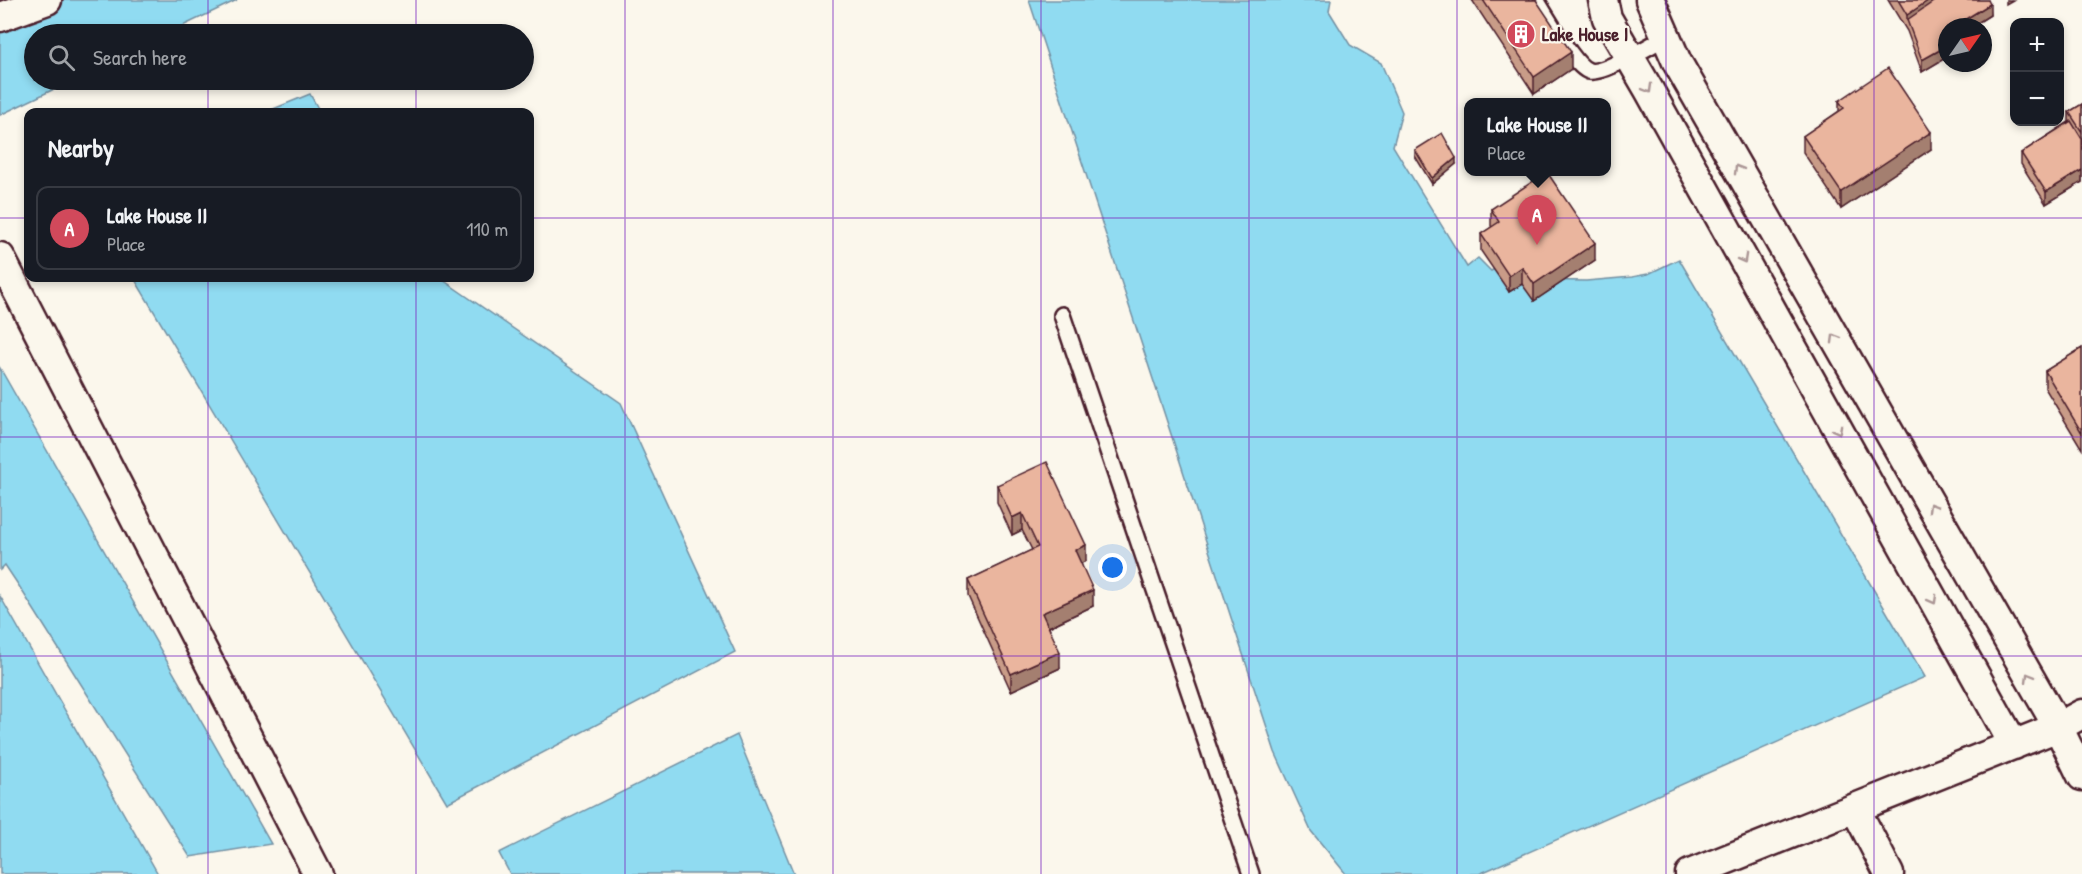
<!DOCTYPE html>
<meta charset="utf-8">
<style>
:root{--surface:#171b24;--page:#20242c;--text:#f1f3f6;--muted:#9ea1a6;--line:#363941;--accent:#d1495b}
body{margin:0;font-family:"Patrick Hand",sans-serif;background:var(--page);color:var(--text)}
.controls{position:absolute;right:18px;top:18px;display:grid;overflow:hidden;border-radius:12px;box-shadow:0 3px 9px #0003}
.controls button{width:54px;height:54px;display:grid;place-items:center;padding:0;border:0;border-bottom:2px solid var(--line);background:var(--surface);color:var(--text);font:30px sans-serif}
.compass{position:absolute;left:1938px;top:18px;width:54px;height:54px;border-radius:50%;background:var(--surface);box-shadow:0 3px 9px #0003;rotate:56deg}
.you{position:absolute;left:1113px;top:568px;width:21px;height:21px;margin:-15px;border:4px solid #fff;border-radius:50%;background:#1a73e8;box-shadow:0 0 0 9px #1a73e833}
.badge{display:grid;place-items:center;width:39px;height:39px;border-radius:50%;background:var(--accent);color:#fff;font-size:20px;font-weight:700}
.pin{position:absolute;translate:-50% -50px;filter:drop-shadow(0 2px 3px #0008)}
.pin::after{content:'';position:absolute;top:32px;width:21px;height:18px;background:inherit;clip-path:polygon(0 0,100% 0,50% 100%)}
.popup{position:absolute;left:1464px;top:98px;width:147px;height:78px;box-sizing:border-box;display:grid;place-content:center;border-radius:12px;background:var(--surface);filter:drop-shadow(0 2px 4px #0005);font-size:20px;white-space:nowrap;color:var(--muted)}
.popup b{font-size:22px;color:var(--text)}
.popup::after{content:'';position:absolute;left:50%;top:100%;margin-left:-12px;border:12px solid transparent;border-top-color:var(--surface)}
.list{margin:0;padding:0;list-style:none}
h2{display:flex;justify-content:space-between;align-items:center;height:78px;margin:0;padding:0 24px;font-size:26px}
h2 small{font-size:20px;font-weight:400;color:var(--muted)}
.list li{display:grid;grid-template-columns:39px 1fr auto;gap:18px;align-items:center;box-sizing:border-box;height:84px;margin:0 12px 12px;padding:0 12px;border:2px solid var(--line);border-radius:12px}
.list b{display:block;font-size:22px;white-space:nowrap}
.list p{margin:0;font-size:20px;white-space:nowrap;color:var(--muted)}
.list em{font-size:20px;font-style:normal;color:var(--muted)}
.icon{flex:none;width:33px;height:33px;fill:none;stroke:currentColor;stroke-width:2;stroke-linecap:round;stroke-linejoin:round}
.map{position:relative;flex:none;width:2082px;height:874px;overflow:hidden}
.search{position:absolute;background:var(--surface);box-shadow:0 3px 9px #0003;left:24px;top:24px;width:510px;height:66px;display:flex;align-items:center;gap:15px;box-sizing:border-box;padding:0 21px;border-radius:33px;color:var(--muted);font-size:22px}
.panel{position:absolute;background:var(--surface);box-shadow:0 3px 9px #0003;left:24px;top:108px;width:510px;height:174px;border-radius:12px}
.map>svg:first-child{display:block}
.water{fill:#90dbf1;stroke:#7490a2;stroke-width:1.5}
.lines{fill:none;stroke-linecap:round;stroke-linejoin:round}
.service-casing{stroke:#4a1f2b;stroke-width:20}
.minor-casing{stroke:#4a1f2b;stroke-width:33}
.service{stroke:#fbf7ec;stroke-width:15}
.minor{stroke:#fbf7ec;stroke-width:28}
.wall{fill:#c99c88;stroke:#4a1f2b;stroke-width:1.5}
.shaded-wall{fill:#a47f6f;stroke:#4a1f2b;stroke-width:1.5}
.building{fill:#eab59e;stroke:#4a1f2b;stroke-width:1.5}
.oneway{stroke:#ab9695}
.grid{fill:none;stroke:#7b2cbf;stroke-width:1.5;stroke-opacity:0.55}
.labels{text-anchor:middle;stroke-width:4.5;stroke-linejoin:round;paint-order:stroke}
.poi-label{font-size:20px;font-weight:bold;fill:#4a1f2b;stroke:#fbf7ec;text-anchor:start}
</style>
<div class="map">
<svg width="2082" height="874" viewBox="0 0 2082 874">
<rect width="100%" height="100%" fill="#fbf7ec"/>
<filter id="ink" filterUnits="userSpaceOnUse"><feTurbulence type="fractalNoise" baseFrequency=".0167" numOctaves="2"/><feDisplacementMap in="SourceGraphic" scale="12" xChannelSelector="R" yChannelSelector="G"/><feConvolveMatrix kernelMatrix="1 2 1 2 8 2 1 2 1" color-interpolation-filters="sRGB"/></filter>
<g filter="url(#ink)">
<path class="water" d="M0,0H237L166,34H34V80H73L0,115Z
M1029,0H1331L1329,11L1350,45L1381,63L1402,112L1393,146L1467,267L1478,258L1491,271L1513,259L1526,280L1586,281L1632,277L1648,274L1679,259L1925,677L1479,874H1346L1311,831L1275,752Z
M310,94L320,112H266Z
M134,278H440L621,403L735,652L447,803Z
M0,368L271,844L190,857L19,586L5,565L0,570Z
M0,596L158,874H0Z
M737,735L794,874H510L499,853Z"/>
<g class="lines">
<g class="service-casing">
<path id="service" d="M1536,0C1546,15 1574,67 1589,71C1602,75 1653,44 1666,37
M1062,315L1251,874"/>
</g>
<g class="minor-casing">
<path id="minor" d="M1603,0L1607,18L1649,90L2014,745
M1650,0L1677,62L2058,727L2082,776
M0,17L47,0
M0,257L318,874
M1855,808L1889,874
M1690,874L2058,727L2082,714"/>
</g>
<use href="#service" class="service"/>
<use href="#minor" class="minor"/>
</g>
<path class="wall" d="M1472,0H1536L1571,69L1534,94Z
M1888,0H1988L1990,15L1971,27H1947V57L1922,72L1907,31Z
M1839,101L1931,149L1841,209L1803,152V136L1839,111Z
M2082,104V182L2046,204L2021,164V153L2069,122V112Z
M1415,150L1456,164L1432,184L1415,156Z
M1491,209L1595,260L1534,301L1522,284L1509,292L1481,251V234L1492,227L1491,226Z
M2082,348V449L2045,388V371Z
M997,485L1086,561L1081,563L1093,606L1049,627L1060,668L1011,691L968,596V580L1032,550L1022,530L1012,535L997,502Z"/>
<path class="shaded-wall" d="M1929,0H1954L1907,20V15Z
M2006,0H2013L2006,4Z
M1990,4V15L1971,27H1959V23Z
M1947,46V57L1922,72V60Z
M1571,52V69L1534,94V77Z
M1931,132V149L1841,209V192Z
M1456,158V164L1432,184V178Z
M2082,170V182L2046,204V192Z
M1595,243V260L1534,301V284Z
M1522,267V284L1509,292V276Z
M1022,513V530L1012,535V518Z
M1086,545V561L1075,566V550Z
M1093,590V606L1042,630V613Z
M1060,652V668L1011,691V674Z"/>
<path class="building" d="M1483,0H1536L1571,52L1534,77Z
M1898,0H1929L1907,15Z
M1936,0H1988L1990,4L1959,23L1961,27H1947V46L1922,60L1907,20Z
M1888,68L1931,132L1841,192L1803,136L1844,108L1839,101Z
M2082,104V132L2069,112Z
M2071,121L2082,139V170L2046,192L2021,153Z
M1442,133L1456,158L1432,178L1415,150Z
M1547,172L1595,243L1534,284L1522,267L1509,276L1481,234L1499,222L1491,209Z
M2082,348V433L2045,371Z
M1047,462L1086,545L1075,550L1093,590L1042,613L1060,652L1011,674L968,580L1038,547L1022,513L1012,518L997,485Z"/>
<defs><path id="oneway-chevron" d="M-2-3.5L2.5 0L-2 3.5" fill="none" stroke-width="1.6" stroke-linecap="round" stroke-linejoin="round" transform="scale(1.5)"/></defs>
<g class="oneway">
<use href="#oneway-chevron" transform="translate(1648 89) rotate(60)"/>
<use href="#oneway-chevron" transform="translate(1738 169) rotate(-120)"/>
<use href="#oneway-chevron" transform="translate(1743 259) rotate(61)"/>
<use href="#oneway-chevron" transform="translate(1835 338) rotate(-120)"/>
<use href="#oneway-chevron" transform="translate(1838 430) rotate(61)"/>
<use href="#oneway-chevron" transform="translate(1932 507) rotate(-120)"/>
<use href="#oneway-chevron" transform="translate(1933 600) rotate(61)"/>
<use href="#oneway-chevron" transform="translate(2029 677) rotate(-120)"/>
</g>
</g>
<path class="grid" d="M208,0V34M416,0V34M625,0V874M833,0V874M1041,0V874M1249,0V874M1457,0V874M1666,0V874M1874,0V874M208,80V112M416,80V112M0,218H28M530,218H2082M208,278V874M416,278V874M0,437H2082M0,656H2082"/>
<defs>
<g id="building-disc" transform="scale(1.5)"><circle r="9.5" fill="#d1495b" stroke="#fbf7ec"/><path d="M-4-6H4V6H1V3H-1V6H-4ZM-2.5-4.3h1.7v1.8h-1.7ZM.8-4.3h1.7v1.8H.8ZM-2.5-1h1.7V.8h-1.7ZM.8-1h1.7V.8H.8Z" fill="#fff"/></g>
</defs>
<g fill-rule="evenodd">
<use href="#building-disc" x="1521" y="34"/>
</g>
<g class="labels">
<g class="poi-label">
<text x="1542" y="41">Lake House I</text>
</g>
</g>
</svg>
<div class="controls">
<button>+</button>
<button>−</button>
</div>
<svg class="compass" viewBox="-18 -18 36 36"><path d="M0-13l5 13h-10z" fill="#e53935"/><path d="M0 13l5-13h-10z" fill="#9ea1a6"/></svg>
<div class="you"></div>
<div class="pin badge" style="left:1537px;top:245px">A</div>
<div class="popup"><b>Lake House II</b>Place</div>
<div class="search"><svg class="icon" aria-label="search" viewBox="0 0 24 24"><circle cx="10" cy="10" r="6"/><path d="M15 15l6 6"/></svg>Search here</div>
<section class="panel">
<h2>Nearby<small></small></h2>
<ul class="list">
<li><span class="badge">A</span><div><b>Lake House II</b><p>Place</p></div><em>110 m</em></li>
</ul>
</section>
</div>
